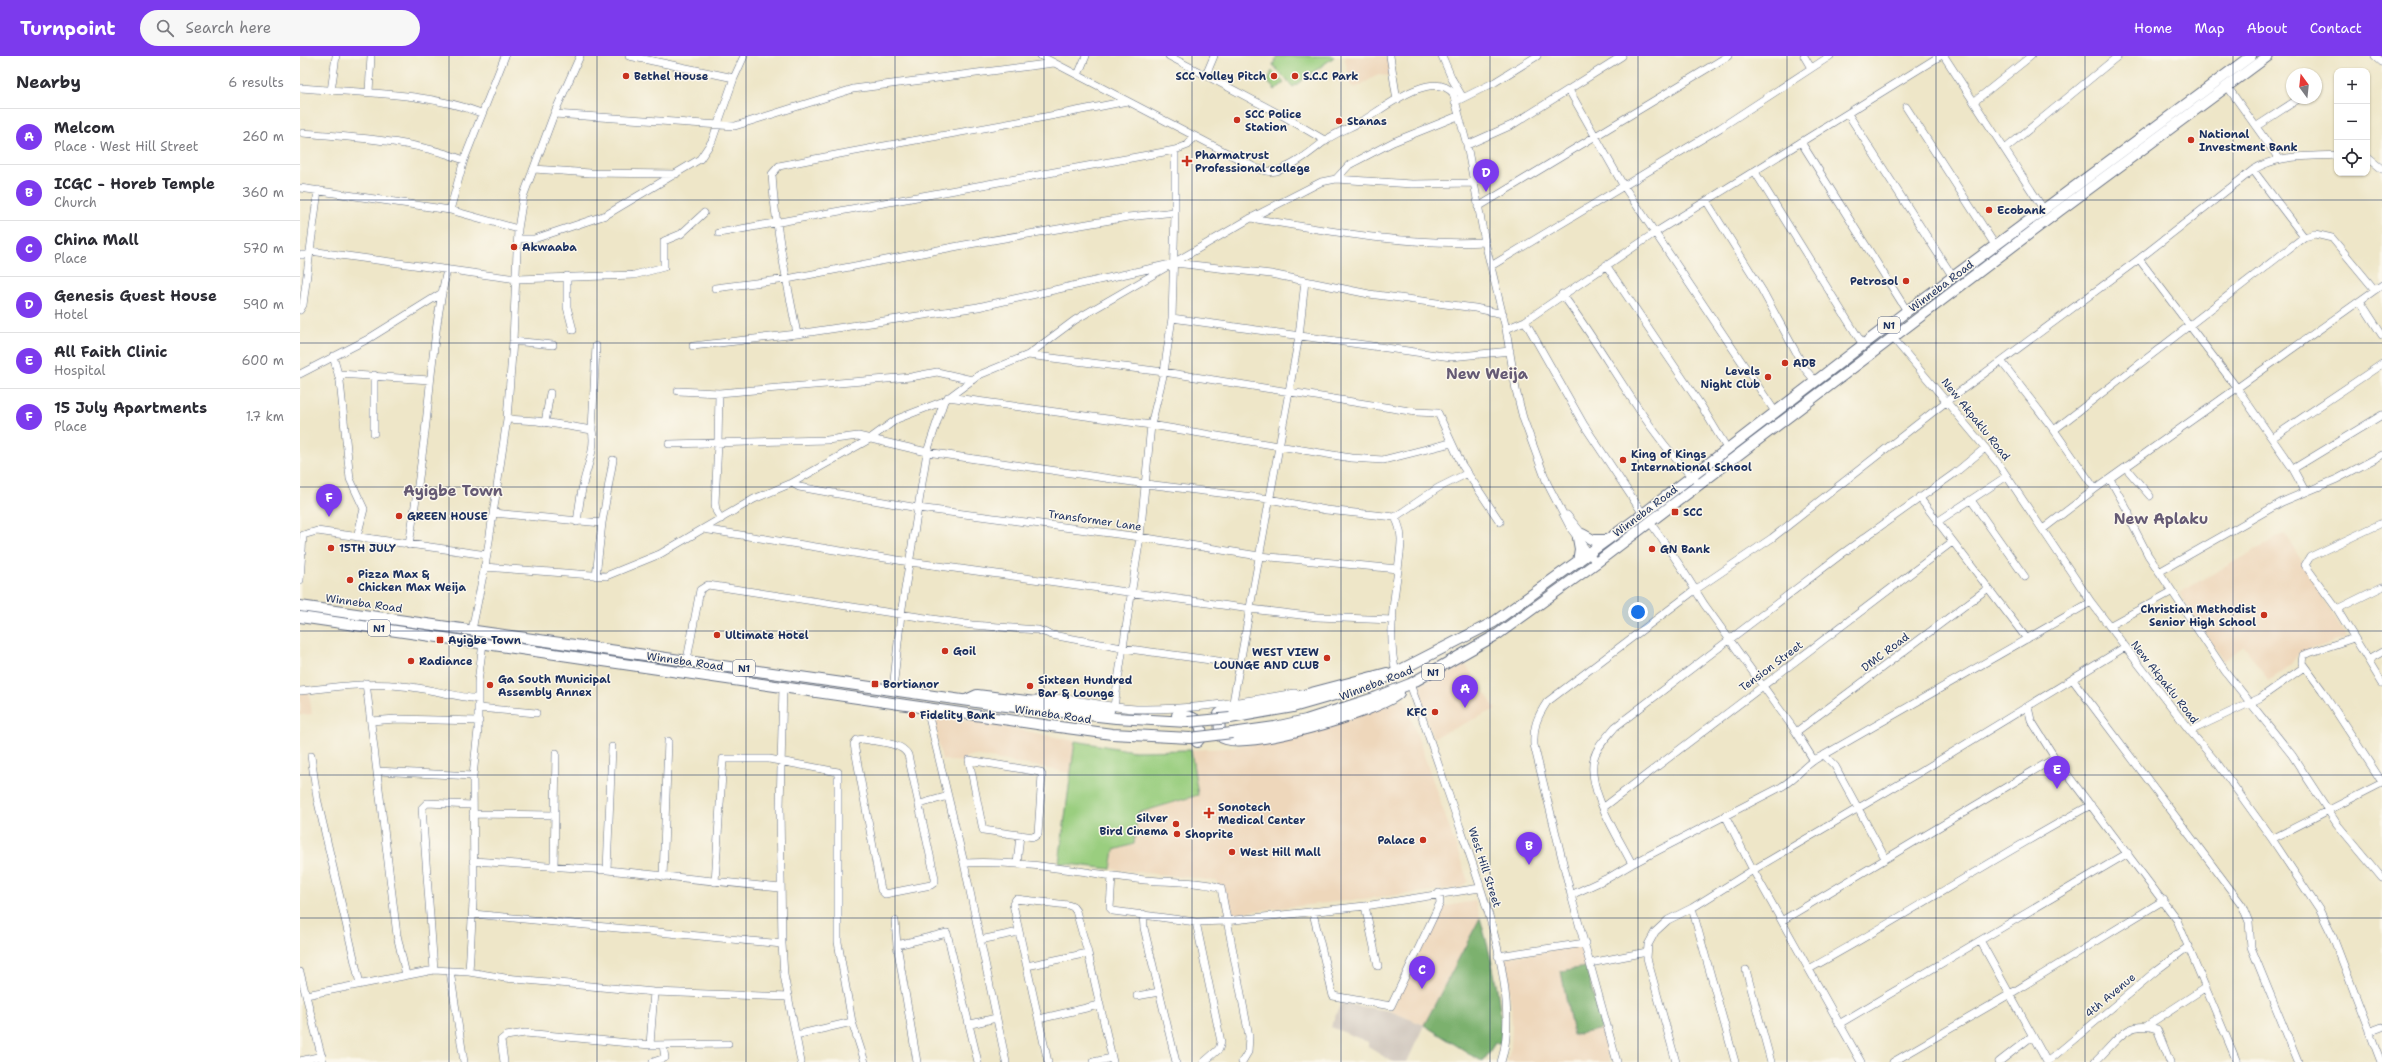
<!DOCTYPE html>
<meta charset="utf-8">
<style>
:root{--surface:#fff;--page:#f7f7f7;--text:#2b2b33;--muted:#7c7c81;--line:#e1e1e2;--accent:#7c3aed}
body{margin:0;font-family:"Shantell Sans",sans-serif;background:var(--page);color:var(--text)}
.controls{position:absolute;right:12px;top:12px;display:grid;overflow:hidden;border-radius:8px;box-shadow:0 1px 3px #0004}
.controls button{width:36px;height:36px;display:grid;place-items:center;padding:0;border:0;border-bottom:1px solid var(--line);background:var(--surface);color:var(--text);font:20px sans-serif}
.compass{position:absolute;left:1986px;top:12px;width:36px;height:36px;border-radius:50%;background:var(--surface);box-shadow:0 1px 3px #0004;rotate:345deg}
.you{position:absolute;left:1338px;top:556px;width:14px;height:14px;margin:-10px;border:3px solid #fff;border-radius:50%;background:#1a73e8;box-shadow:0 0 0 6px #1a73e833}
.badge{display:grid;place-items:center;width:26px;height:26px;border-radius:50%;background:var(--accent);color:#fff;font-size:13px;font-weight:700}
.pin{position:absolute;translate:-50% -33px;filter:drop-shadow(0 1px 2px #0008)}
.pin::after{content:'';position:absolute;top:21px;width:14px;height:12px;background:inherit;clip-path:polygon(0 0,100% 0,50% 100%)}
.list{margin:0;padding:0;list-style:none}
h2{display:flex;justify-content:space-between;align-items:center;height:52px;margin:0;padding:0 16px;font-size:17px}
h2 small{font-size:13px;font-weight:400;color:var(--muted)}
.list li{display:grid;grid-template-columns:26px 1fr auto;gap:12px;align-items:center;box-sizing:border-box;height:56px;padding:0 16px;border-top:1px solid var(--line)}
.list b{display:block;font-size:15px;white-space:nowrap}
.list p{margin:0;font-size:13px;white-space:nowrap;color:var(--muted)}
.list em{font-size:13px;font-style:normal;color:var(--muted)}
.icon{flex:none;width:22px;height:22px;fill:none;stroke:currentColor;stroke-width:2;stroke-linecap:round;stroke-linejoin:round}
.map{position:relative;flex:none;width:2082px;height:1006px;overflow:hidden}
header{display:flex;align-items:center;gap:24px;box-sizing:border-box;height:56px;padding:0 20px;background:var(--accent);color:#fff}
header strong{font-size:19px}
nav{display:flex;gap:22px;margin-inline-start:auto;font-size:14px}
.search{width:280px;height:36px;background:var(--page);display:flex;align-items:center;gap:10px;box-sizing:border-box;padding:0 14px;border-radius:22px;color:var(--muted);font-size:15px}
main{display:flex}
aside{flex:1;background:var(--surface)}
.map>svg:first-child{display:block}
.built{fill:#eed7bb}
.industrial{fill:#ccc2b9}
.green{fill:#9ace7f;stroke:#5a7e6e}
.forest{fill:#7bb16e;stroke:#4b7066}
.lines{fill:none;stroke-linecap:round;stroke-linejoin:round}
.minor-casing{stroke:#656f83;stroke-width:8}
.highway-casing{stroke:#656f83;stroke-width:12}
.minor{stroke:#fff;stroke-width:7}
.highway{stroke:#fff;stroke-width:10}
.highway-bridge-casing{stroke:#656f83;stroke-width:12;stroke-linecap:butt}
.highway-bridge{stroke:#fff;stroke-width:10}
.grid{fill:none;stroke:#1b2f5e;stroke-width:1;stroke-opacity:0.55}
.poi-dot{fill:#c8321e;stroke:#fbf7ec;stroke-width:1.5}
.labels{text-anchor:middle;stroke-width:3;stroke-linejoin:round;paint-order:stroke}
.shield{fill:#fbf7ec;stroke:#5e6b89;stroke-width:1}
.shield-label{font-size:10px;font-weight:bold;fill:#1b2f5e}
.poi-label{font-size:11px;font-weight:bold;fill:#1b2f5e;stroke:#fbf7ec;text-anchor:start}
.street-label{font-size:11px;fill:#1b2f5e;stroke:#fbf7ec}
.district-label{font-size:15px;font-weight:bold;fill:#655a74;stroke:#fbf7ec}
</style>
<header>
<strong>Turnpoint</strong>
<div class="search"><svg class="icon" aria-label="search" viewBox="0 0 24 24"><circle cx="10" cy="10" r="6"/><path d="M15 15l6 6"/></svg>Search here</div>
<nav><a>Home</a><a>Map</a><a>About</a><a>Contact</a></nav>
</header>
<main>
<aside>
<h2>Nearby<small>6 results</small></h2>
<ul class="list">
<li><span class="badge">A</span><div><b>Melcom</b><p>Place · West Hill Street</p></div><em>260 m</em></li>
<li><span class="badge">B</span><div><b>ICGC - Horeb Temple</b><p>Church</p></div><em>360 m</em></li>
<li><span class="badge">C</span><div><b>China Mall</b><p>Place</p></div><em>570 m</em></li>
<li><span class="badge">D</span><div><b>Genesis Guest House</b><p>Hotel</p></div><em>590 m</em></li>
<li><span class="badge">E</span><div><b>All Faith Clinic</b><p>Hospital</p></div><em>600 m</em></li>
<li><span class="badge">F</span><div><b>15 July Apartments</b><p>Place</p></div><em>1.7 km</em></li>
</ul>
</aside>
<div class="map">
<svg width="2082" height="1006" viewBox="0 0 2082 1006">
<rect width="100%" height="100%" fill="#fbf7ec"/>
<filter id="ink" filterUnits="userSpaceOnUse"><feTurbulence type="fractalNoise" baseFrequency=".025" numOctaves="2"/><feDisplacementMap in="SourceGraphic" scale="8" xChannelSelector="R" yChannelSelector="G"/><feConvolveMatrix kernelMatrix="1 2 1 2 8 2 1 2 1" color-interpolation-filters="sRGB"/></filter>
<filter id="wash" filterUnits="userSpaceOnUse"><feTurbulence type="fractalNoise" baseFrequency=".012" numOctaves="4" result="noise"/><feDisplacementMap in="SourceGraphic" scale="16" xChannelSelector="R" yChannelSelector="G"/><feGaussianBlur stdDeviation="0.9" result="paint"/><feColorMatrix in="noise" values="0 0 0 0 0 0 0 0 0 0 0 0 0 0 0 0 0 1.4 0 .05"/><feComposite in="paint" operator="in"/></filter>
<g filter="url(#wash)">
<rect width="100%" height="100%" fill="#eee6c8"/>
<path class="built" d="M1046,0H1088L1091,20L1078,19L1055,32L1051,30L1045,4Z
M1985,477L2047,582L1999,597L1991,608L1969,625L1944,590L1923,605L1879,537Z
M1163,605L1196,653L1133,682L1116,636L1118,630Z
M9,635L12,658L0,659V636Z
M1104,642L1168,825L1160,832L927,858L917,825L811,813L814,794L834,788L838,757L898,739L891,694L928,692L984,681Z
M633,661L681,666L775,685L771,717L674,699L666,701L664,706L642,704Z
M1175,845L1180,862L1124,969L1090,955L1142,851Z
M1280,890L1286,911L1261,915L1273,978L1302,973L1310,1006H1207L1211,991L1212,969L1211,947L1203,902Z"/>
<path class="industrial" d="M1041,947L1090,955L1124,969L1107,1006H1093L1068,991V986L1031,971Z"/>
<path class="green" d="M977,0H1033L1034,1L993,31L973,9Z
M972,14L984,27L975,34L968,26Z
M775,685L834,695L891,694L898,739L838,757L834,788L814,794L811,813L759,807Z"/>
<path class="forest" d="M1180,862C1192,904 1202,943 1201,987H1195L1183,1006L1124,969Z
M1286,911L1302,973L1273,979L1261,915Z"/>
</g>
<g filter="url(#ink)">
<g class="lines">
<g class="minor-casing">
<path id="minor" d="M329,0L434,22
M741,0L956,112C963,114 970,117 977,115C994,110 1012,95 1026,84C1037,76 1052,71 1064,64C1084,52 1132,13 1153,37L1167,89L1185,186L1206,273L1216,334L1223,362L1247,427L1271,473L1296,507
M869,0L985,61L1026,85
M1090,0L1097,44
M1142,0L1152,23L1163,42
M1504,0L1511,12
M1644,0L1744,154
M2075,0L2082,6
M778,19L786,0
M906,19L914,0
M1927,30L1979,103
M0,32C59,37 126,36 181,57
M1269,34L1323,129L1476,357
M31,35L36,0
M69,36L71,0
M1675,45L1731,0
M1155,46L1195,26L1237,0
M1606,51L1695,189
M254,58L435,70L553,33L754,7
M1548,58L1653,221
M1957,70L2000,42
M3,77C57,82 112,84 164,104
M1501,86L1607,255
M1167,89L1212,69L1322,0
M1705,93L1818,0
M2067,101L2082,113
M234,113L290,117L376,118
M1953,114L2004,181
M1455,116L1563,289
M1036,123L1112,128L1174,127
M0,132L150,154L218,173
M18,134L10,195L217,223L334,219L364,211V185L381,178L404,157
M1407,146L1462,234L1505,313L1516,326
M1178,151L1428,0
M150,154L164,104L205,0
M951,162C1029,175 1106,190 1185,186
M419,177L875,94L888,89L894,80
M218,183H234L306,159L400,103L412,85L434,22L444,0
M0,199H9
M1839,203L1937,332L1993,413L2005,435
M1306,209L1402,351L1428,394
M1191,210L1420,72L1530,0
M267,220V251L273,274
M415,232L487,223L664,189L828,161L875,156V94
M1262,238C1310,302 1342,371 1399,428
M2060,245L2082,279
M0,254L3,249L10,195
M872,262L1151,301L1210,295
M1225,265L1284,369L1343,458
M1206,273L1225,265L1356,176L1640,0
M497,278C487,225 475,172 472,118L479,110C595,86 712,69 827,45
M1593,282L1698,407L1791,546L1890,675L1918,708L1972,783L2020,855L2033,881L2081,1006
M213,285L253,289
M393,290L497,278L678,251L875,207L971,218L1069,238L1175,252L1203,258
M728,299L864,316L1116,356L1138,357L1162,409L1200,466
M33,300L40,325L50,423L64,453L57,481
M1701,305L1754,374L1795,433
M0,318L68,283L142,237
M39,318L130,324
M378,335L419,337L611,321L637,316L672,324
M419,337L418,387L415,447L416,455L421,463
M648,341L851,369L1051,402L1083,404L1151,387
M207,363L237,365L292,374L296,290
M245,367L250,337
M1754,374L2004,181L2015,178L2032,182L2075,234
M74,377V319
M1972,382L2082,308
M369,388L527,384L558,380L627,396L846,428L969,443L1026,454L1095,461L1138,432L1168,417
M1826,412L1850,440
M1993,413L2082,359
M1810,423L1829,457L1830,464L1848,499L1925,615L1992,699L2037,768L2082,822
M492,427L499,431L618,452L840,481L959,500L1098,513
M1619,441L1727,583
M1671,444L1725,521
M193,457L302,467L313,404
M1267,459L1284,480
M1095,461C1105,480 1100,493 1098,514C1093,547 1088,585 1096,617
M277,466C279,453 280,441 283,429C287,410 296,393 292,374
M1350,466L1381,511L1404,548L1496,676L1513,703
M1637,466L1707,420
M2082,467L2010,501L2005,509L2037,553L2082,627
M403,473L610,506L951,553L1017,561L1093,564
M1743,473L1795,433L2082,229
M109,489C114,456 119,424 123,392C131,333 133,272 147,214
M184,511L306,520L360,498L454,443L492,427L568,384L597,363L644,345L679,319L728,299L775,264L951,162L1021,126L1036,123L1049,109L1093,86L1158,60
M1859,516L1982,446L2037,423L2082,399
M296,520L302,467
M0,524L3,479L17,475L187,499
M2037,553L2082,531
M1809,570L1871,536
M172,574L187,499L207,363L213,285L218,173L223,141L254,58L280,0
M2054,582L2003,599L2002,607L2022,634L2082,726
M387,604L400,534L408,529L672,569L738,574L752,579L822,592L940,608
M2068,604L2082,596
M1773,624L1942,849L1949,866L1951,891L1998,1006
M66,627L97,879L106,919
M1110,628C1126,671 1140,714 1155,757C1178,823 1223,938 1201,1006
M483,630L480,752L482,888L484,919L501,1006
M593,634L601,558L627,396L644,345
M0,635C34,631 67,626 102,630C128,632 152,640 178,643
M733,644C759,637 807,652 836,653C889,654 943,646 995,637
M933,646L999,280L1005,225
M814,650L840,481L851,369L864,316L872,262L875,156
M1728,651L1731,664L1755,702L1877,864L1937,1006
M179,652L236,657
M627,653L664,807L706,1006
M71,665L96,663L179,665
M1890,675L1960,642L2004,611
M1496,676L1687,533
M564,683C576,686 602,686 608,699L635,822V826L631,829L585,838L581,834L554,688L557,684Z
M1524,699L1535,710L1585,802
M11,700L17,742L60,928
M669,704L740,716L742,719L738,778L734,781L683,774Z
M77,715L173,720
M620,748L648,740
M1304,751L1652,486
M173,758L254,759
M1425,759L1453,814L1561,1006
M1972,783L2082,727
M173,805L307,814L480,832
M664,807C725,804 785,817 845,824C866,826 901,825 921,832L949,980L948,996L942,1006
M717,808L720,779
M1332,808C1318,780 1286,733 1294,702C1297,690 1308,680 1315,671L1543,497L1655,417L1685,392
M254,811L256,697
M307,814L312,691
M812,820L810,852L813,855L896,866L925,865L1065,850L1180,832
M363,821L368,685
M415,826L423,703H469L538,716V886L552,966L565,1006
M1271,839L1310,821L1332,808L1481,731C1497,722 1507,705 1524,699L1791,546
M1065,850L1078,910
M1392,852L1435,1006
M1013,857L1033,940L1091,950L1140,847L1139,837
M173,858L482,888
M843,858L844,872L876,1006
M1483,864L1755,702
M595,865L597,889L617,1006
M896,866L921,986L919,993L904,1006
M680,884L719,876
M1681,886L1747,1006
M597,889L647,877L678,1006
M1198,900L1285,887
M1290,907L1347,896
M727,910L788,897
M1509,913C1604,861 1695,801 1791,749
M134,914L122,752L127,747L172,749
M1446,914L1471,1006
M150,915L164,1006
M0,916L23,1006
M169,916L174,829L173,720L178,674V626L183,587
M6,939L134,914L169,916L205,922L354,936L488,941
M837,940L859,936
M739,963L799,949
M671,968L696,962
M1539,968L1828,797
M1848,969L1906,931
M2069,976L2082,971
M496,979L552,966
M350,989L354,936
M0,1005L22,1000
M204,1006L201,984L206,980L225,977L350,989L428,988
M353,1006L365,1002L363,989
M748,1006L713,848L716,843L768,849L773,851L776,855L788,897L813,1006
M793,1006L812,1002
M1317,1006L1271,839L1234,689C1233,671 1237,661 1247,646L1395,534L1472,482L1647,345L1839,203L1953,114C1978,98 2008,101 2037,99
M1376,1006L1347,902L1348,889L1355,876L1368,864L1392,852L1453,814L1625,713L1825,591
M1593,1006L1710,938L1864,844
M1699,1006L1731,981
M1747,1006L1857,914L1889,890
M1795,1006C1815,988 1826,962 1857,973L1870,1006"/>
</g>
<g class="highway-casing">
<path id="highway" d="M1282,478L1293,484H1306
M1278,482L1280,493L1278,506
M0,550L697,649L816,662L888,666
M0,561L744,669L812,678L890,682
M1087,617L966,649L923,655L919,658L920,680C937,698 1082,655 1099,637
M666,644L677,639L809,655
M877,659C893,660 901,662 902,680L897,686
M930,662L993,651L1073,628L1194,566L1343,458L1607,255L1951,0
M932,677L975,671L1006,664L1077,641L1110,628L1198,578L1296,507L1759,155L1968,0"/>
</g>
<use href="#minor" class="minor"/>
<use href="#highway" class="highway"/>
<g class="highway-bridge-casing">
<path id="highway-bridge" d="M888,666L930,662
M890,682L932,677"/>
</g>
<use href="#highway-bridge" class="highway-bridge"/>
</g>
</g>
<path class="grid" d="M149,0V1006M297,0V1006M446,0V1006M595,0V1006M744,0V1006M892,0V1006M1041,0V1006M1190,0V1006M1338,0V1006M1487,0V1006M1636,0V1006M1785,0V1006M1933,0V1006M0,144H2082M0,287H2082M0,431H2082M0,575H2082M0,719H2082M0,862H2082"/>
<g class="poi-dot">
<circle cx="326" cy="20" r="4"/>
<circle cx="974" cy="20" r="4"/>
<circle cx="995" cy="20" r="4"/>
<circle cx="937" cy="64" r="4"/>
<circle cx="1039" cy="65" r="4"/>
<circle cx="1891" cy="84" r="4"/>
<path d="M885 99h4v4h4v4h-4v4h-4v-4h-4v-4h4z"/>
<circle cx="1689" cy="154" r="4"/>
<circle cx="214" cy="191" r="4"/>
<circle cx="1606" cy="225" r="4"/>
<circle cx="1485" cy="307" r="4"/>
<circle cx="1468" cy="321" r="4"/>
<circle cx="1323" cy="404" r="4"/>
<rect x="1371" y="452" width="8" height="8" rx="2"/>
<circle cx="99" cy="460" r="4"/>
<circle cx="31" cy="492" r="4"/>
<circle cx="1352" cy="493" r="4"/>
<circle cx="50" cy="524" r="4"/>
<circle cx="1964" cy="559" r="4"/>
<circle cx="417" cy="579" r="4"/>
<rect x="136" y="580" width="8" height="8" rx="2"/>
<circle cx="645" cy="595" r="4"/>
<circle cx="1027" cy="602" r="4"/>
<circle cx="111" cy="605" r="4"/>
<rect x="571" y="624" width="8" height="8" rx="2"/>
<circle cx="190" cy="629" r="4"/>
<circle cx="730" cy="630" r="4"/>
<circle cx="1135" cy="656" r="4"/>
<circle cx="612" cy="659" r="4"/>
<path d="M907 751h4v4h4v4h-4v4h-4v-4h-4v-4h4z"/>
<circle cx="876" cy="768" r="4"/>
<circle cx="877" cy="778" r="4"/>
<circle cx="1123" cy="784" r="4"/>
<circle cx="932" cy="796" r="4"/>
</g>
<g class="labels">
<g class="shield">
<rect x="1578" y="261" width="22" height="16" rx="3"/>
<rect x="68" y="564" width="22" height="16" rx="3"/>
<rect x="433" y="604" width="22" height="16" rx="3"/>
<rect x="1122" y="608" width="22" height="16" rx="3"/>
</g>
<g class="shield-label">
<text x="1589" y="273">N1</text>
<text x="79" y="576">N1</text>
<text x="444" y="616">N1</text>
<text x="1133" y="620">N1</text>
</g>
<g class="poi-label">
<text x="334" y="24">Bethel House</text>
<text x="966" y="24" text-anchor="end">SCC Volley Pitch</text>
<text x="1003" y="24">S.C.C Park</text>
<text x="945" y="62">SCC Police<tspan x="945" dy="13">Station</tspan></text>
<text x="1047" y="69">Stanas</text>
<text x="1899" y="82">National<tspan x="1899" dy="13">Investment Bank</tspan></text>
<text x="895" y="103">Pharmatrust<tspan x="895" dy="13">Professional college</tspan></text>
<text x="1697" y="158">Ecobank</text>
<text x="222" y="195">Akwaaba</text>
<text x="1598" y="229" text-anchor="end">Petrosol</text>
<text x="1493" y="311">ADB</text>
<text x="1460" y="319" text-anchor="end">Levels<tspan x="1460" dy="13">Night Club</tspan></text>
<text x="1331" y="402">King of Kings<tspan x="1331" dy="13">International School</tspan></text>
<text x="1383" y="460">SCC</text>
<text x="107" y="464">GREEN HOUSE</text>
<text x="39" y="496">15TH JULY</text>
<text x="1360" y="497">GN Bank</text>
<text x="58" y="522">Pizza Max &amp;<tspan x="58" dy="13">Chicken Max Weija</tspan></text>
<text x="1956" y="557" text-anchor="end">Christian Methodist<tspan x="1956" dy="13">Senior High School</tspan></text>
<text x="425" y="583">Ultimate Hotel</text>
<text x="148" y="588">Ayigbe Town</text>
<text x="653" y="599">Goil</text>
<text x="1019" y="600" text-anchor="end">WEST VIEW<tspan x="1019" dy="13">LOUNGE AND CLUB</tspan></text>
<text x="119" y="609">Radiance</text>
<text x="198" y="627">Ga South Municipal<tspan x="198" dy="13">Assembly Annex</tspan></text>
<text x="738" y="628">Sixteen Hundred<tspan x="738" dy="13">Bar &amp; Lounge</tspan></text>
<text x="583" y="632">Bortianor</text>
<text x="1127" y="660" text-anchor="end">KFC</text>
<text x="620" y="663">Fidelity Bank</text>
<text x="918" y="755">Sonotech<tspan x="918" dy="13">Medical Center</tspan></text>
<text x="868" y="766" text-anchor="end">Silver<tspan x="868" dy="13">Bird Cinema</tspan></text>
<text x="885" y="782">Shoprite</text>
<text x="1115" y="788" text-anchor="end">Palace</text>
<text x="940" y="800">West Hill Mall</text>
</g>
<g class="street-label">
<text transform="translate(1641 230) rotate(-37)" y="4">Winneba Road</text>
<text transform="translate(1676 363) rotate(51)" y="4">New Akpaklu Road</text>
<text transform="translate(1345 455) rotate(-37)" y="4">Winneba Road</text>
<text transform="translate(795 464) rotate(8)" y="4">Transformer Lane</text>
<text transform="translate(64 547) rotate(8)" y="4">Winneba Road</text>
<text transform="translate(1585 596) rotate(-37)" y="4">DMC Road</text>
<text transform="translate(385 605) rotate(8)" y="4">Winneba Road</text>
<text transform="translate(1471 610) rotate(-37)" y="4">Tension Street</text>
<text transform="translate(1865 626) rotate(52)" y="4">New Akpaklu Road</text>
<text transform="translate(1076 627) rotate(-21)" y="4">Winneba Road</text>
<text transform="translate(753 658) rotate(8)" y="4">Winneba Road</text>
<text transform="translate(1185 811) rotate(72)" y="4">West Hill Street</text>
<text transform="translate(1810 939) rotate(-40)" y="4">4th Avenue</text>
</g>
<g class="district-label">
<text x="1187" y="323">New Weija</text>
<text x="153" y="440">Ayigbe Town</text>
<text x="1861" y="468">New Aplaku</text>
</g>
</g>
</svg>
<div class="controls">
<button>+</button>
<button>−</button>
<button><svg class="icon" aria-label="locate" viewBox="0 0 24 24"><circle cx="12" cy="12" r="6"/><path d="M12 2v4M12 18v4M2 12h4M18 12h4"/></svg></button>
</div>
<svg class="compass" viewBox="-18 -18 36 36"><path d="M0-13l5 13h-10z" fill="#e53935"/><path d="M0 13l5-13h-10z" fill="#7c7c81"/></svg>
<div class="you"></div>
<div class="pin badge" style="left:1165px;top:652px">A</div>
<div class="pin badge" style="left:1229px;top:809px">B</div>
<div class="pin badge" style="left:1122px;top:933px">C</div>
<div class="pin badge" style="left:1186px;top:136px">D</div>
<div class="pin badge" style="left:1757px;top:733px">E</div>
<div class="pin badge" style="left:29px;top:461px">F</div>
</div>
</main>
